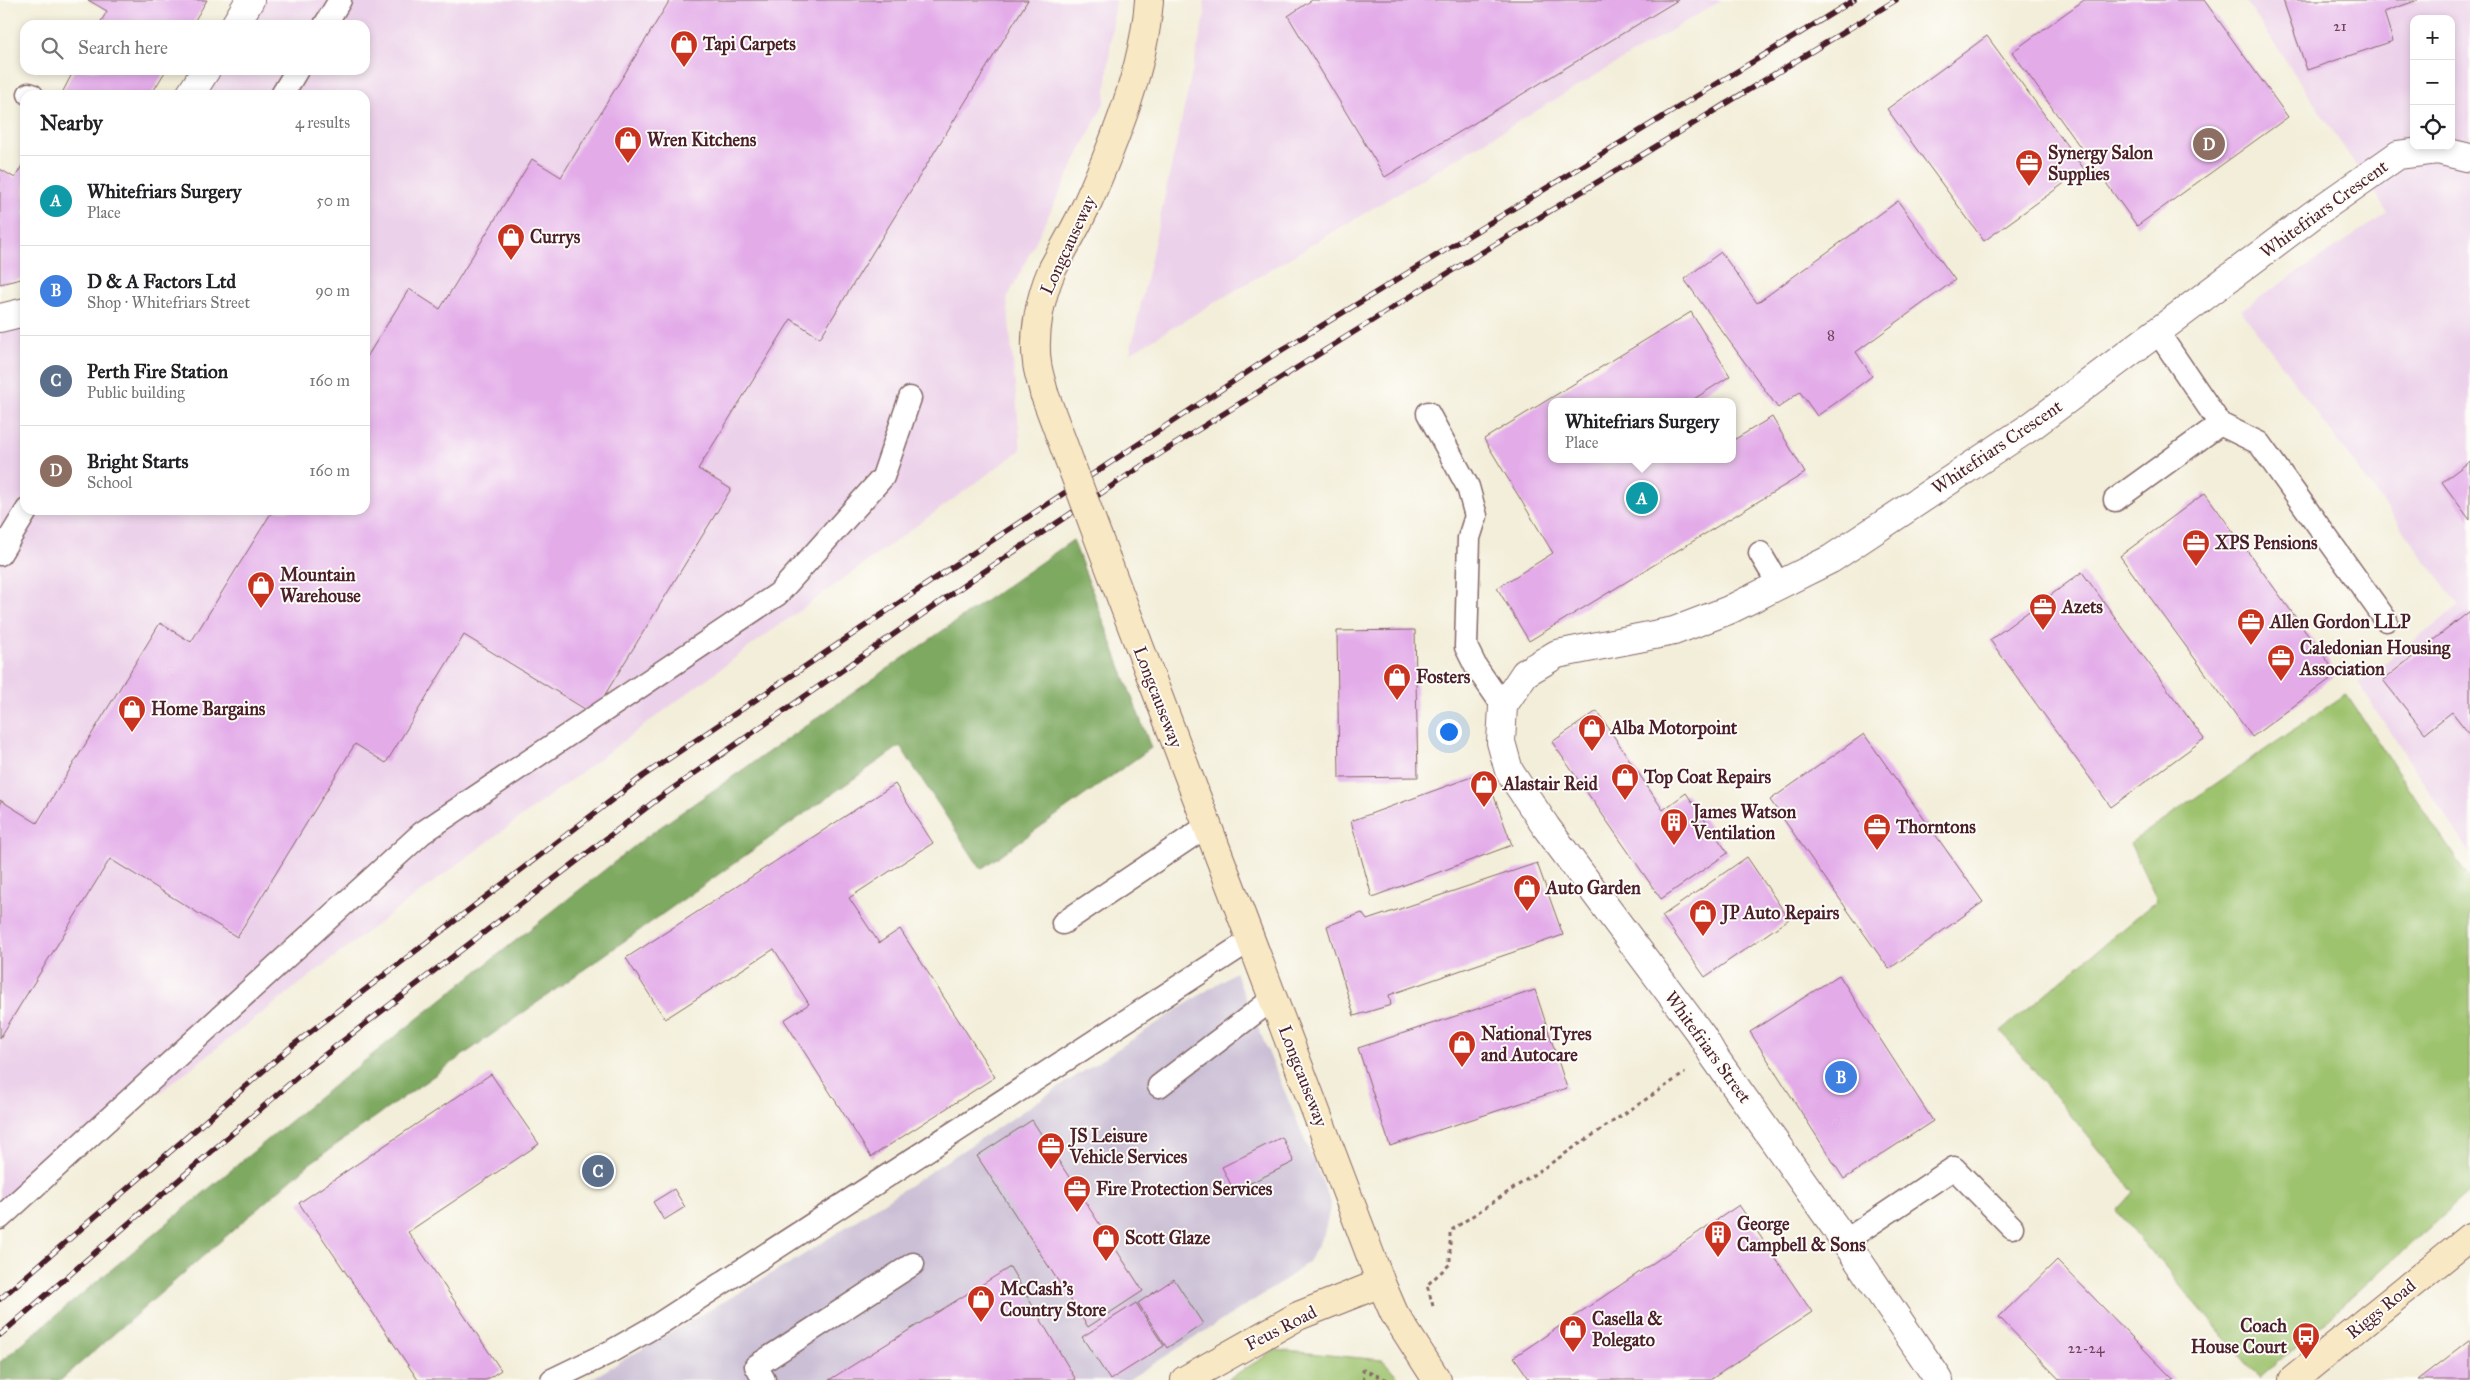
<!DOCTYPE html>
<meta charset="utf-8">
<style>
:root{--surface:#fff;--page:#f6f6f6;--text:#202124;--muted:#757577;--line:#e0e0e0;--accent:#c8321e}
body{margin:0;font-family:"IM FELL Great Primer",serif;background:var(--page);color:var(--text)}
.controls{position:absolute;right:15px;top:15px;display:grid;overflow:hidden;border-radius:10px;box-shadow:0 2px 8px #0003}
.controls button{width:45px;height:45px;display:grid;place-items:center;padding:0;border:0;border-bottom:1px solid var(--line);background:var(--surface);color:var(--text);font:25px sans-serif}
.you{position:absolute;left:1448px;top:731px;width:18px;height:18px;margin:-12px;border:4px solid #fff;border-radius:50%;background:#1a73e8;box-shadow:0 0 0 8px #1a73e833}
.badge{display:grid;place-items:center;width:32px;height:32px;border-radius:50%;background:var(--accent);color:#fff;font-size:16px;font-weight:700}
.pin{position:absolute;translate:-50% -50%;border:2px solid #fff;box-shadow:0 1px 5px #0006}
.popup{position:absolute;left:1548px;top:398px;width:188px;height:65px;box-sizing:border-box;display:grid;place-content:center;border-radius:10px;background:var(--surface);filter:drop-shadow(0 1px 4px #0005);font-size:16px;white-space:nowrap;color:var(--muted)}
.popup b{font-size:19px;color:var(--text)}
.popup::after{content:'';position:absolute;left:50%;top:100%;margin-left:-10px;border:10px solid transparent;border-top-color:var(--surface)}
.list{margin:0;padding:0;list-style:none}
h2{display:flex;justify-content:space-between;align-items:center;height:65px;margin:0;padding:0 20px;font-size:21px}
h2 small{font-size:16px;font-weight:400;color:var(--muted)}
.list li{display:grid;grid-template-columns:32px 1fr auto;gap:15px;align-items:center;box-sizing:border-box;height:90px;padding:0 20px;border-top:1px solid var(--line)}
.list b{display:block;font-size:19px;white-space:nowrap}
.list p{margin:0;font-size:16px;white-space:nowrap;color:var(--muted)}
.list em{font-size:16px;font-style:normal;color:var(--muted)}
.icon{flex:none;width:28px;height:28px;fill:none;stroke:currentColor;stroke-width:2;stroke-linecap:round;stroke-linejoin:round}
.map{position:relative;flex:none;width:2470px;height:1380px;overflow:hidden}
.search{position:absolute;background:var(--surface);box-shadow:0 2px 8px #0003;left:20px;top:20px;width:350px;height:55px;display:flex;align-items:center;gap:12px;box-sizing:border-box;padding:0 18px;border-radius:15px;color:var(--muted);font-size:19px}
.panel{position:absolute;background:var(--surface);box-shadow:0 2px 8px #0003;left:20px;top:90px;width:350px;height:425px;border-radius:15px}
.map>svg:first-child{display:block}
.built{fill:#ecd1ea;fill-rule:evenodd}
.industrial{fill:#cbbfd5}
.green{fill:#9ec36e;stroke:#74714c}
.forest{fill:#7ea961;stroke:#646446}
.building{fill:#e3ace9}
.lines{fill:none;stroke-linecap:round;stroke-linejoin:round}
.lane-casing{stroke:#856768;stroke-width:25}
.street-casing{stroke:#856768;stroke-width:30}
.secondary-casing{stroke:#856768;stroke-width:30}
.path{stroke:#856768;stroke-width:3;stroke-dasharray:4 4;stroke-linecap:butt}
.lane{stroke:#fff;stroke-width:22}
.street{stroke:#fff;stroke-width:28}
.secondary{stroke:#f8e8c3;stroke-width:28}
.rail-casing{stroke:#4a1f2b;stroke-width:5.5}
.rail{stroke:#fdfcf7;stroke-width:4;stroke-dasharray:11;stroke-linecap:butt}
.secondary-bridge-casing{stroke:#856768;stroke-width:30;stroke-linecap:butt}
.secondary-bridge{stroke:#f8e8c3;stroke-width:28}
.labels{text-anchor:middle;stroke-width:4;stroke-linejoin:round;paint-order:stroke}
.number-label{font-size:15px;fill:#70425a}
.poi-label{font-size:18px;font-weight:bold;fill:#4a1f2b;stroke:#fdfcf7;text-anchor:start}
.street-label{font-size:18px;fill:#4a1f2b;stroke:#fdfcf7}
</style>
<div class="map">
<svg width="2470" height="1380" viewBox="0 0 2470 1380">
<rect width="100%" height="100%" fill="#fdfcf7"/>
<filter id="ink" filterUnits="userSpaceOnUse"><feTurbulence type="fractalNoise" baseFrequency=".02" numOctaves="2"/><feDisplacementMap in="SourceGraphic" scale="10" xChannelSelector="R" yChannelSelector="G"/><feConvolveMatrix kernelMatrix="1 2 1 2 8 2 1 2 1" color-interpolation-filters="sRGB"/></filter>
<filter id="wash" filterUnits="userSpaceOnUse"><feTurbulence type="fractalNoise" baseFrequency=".0096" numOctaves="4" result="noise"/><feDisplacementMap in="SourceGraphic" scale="20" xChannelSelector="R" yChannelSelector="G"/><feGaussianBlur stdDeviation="1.12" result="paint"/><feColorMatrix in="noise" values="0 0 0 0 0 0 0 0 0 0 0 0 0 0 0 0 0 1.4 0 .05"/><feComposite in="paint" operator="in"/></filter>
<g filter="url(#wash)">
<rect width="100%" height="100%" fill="#f3eed9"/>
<path class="built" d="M253,0H1115L1105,101L1007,299L1021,450L759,640L376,925L0,1216V315L25,316V510H365V95H193L209,70H365V25H237Z
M1204,0H1722L1130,353L1205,14Z
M2245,0H2470V853L2358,683L2459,606L2241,310L2388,213ZM2414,19H2451V146H2414Z"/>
<path class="industrial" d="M1235,972L1331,1203L1324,1234L1308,1262L1281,1283L1128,1380H589L797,1259Z"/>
<path class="green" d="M2346,694L2470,880V1191L2260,1379L2117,1211L2134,1192L2001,1031L2157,900L2130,843Z
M1276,1350L1383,1360L1401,1380H1226Z"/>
<path class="forest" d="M1073,540L1151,748L981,869L900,746L309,1164L61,1380H0V1362L318,1098L646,837Z"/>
<g id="blocks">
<path class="building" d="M88,0H207L192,25H99L107,11Z
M670,0H1028L820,338L791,319L698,469L731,489L593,714L464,635L386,763L355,744L237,937L110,859L0,1038V800L37,823L160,623L191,642L273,510H365V360L409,289L440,309L532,159L561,177Z
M1312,0H1678L1385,177L1288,16Z
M2084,0H2204L2288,117L2137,226L2012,52Z
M2283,0H2418L2384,12L2393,41L2307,70Z
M1987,36L2084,169L1984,241L1887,109Z
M74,70H166L151,95H61Z
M25,160V278L0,284V169L15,178Z
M1898,201L1955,280L1856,352L1872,376L1844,397L1817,416L1800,392L1778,408L1684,279L1721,252L1757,303Z
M1691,312L1730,376L1694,399L1696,402H1552V459H1732V441L1772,417L1805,473L1529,641L1497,588L1553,553L1484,439Z
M2470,461V520L2442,482Z
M2205,493L2337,674L2252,737L2120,556Z
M2082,572L2204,739L2111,807L1990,640Z
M2470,611V735L2452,712L2425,733L2383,680Z
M1415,630L1418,777L1339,778L1337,631Z
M1597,711L1663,810L1686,793L1728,853L1661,899L1552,742Z
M1864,734L1983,902L1889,969L1770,800Z
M1485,772L1512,845L1372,897L1351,821Z
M895,784L933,843L849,898L879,943L900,929L995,1077L871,1157L784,1020L809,1004L774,949L665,1019L626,958Z
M1747,857L1789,919L1705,977L1662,916Z
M1537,863L1563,935L1389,995L1391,1005L1354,1016L1327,926L1362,913L1367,920Z
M1839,975L1933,1121L1844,1179L1750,1032Z
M1535,990L1567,1088L1390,1146L1358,1048Z
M491,1074L539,1144L408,1232L501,1370L486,1380H418L299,1203Z
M1032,1120L1143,1291L1088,1327L977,1156Z
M1282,1137L1294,1162L1234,1191L1222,1167Z
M674,1189L685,1207L664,1220L653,1202Z
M1739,1205L1812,1312L1710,1380H1530L1514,1357Z
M2057,1260L2174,1380H2060L1999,1317Z
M1010,1267L1076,1380H829Z
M1174,1279L1203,1324L1167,1348L1138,1303Z
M1136,1303L1164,1346L1110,1380L1082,1337Z
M2470,1340V1380H2418Z"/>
</g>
</g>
<g filter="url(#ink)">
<use href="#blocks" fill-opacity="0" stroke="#856768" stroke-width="1"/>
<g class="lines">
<g class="lane-casing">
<path id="lane" d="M325,25L340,0
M29,94L32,95
M282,95L297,70
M2157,331L2220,424L2259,443L2386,620
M1428,413L1468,487L1476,516L1469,538L1466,647L1476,667L1503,706
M2115,500L2220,424
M1760,553L1779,585
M0,554L27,510
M1063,923L1207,826
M1159,1086L1274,998
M0,1218L422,833L778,594L883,477L910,398
M1845,1241L1954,1168L2012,1227
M552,1380L610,1352L659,1324L1252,939
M764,1380L756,1366L913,1264"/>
</g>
<g class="street-casing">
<path id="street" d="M235,25L250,0
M190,95L206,70
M0,318L25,312
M1939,1380L1845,1241L1713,1055L1702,1036L1546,827L1509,771L1501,742L1503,706L1525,673L1557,654L1674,631L1729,610L1831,559L2033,425L2314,214L2398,155L2437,150L2470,158"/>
</g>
<g class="secondary-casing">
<path id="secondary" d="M1044,393C1042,383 1038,373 1037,363C1033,334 1040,297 1052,270C1063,249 1076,228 1086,206C1114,143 1144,70 1149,0
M1107,561L1381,1283L1394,1313L1437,1380
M1185,1380L1298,1316L1381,1283
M2293,1380L2470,1237"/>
</g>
<path class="path" d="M1433,1306L1427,1285L1450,1264V1231L1685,1073
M1364,1380L1363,1370L1388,1380"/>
<use href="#lane" class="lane"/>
<use href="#street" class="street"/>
<use href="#secondary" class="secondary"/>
<g class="rail-casing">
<path id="rail" d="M0,1299L292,1046L643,776L961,561L1272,356L1854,0
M0,1335L309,1067L659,798L973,579L1161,453L1440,278L1896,0"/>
</g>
<use href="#rail" class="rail"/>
<g class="secondary-bridge-casing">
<path id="secondary-bridge" d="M1044,393L1107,561"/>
</g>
<use href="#secondary-bridge" class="secondary-bridge"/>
</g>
</g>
<defs>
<g id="shop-pin" transform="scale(1.4375)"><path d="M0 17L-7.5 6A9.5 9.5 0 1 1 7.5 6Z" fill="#c8321e" stroke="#fdfcf7"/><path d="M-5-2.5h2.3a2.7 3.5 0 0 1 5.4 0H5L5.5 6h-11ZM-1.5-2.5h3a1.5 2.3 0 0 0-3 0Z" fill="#fff"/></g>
<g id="office-pin" transform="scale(1.4375)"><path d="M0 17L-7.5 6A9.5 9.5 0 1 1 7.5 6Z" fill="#c8321e" stroke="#fdfcf7"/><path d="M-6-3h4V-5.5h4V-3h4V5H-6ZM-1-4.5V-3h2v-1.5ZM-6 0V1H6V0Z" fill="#fff"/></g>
<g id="building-pin" transform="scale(1.4375)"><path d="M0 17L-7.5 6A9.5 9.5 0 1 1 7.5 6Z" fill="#c8321e" stroke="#fdfcf7"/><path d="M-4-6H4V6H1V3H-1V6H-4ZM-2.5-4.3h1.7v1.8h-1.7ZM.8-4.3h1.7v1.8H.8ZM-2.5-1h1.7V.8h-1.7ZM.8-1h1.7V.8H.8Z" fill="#fff"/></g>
<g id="bus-pin" transform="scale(1.4375)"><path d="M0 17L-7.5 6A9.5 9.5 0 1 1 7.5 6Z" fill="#c8321e" stroke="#fdfcf7"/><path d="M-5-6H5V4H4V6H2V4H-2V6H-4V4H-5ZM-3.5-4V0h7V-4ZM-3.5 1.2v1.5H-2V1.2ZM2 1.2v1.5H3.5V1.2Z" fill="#fff"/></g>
</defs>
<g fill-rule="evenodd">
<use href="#shop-pin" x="684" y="44"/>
<use href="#shop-pin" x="628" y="140"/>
<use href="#office-pin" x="2029" y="163"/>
<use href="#shop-pin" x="511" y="237"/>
<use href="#office-pin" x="2196" y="543"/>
<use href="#shop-pin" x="261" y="585"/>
<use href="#office-pin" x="2043" y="607"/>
<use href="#office-pin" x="2251" y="622"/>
<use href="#office-pin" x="2281" y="658"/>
<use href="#shop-pin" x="1397" y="677"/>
<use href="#shop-pin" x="132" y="709"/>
<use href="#shop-pin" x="1592" y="728"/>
<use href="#shop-pin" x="1625" y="777"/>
<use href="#shop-pin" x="1484" y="784"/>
<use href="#building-pin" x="1674" y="822"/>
<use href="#office-pin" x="1877" y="827"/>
<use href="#shop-pin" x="1527" y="888"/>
<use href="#shop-pin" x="1703" y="913"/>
<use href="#shop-pin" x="1462" y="1044"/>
<use href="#office-pin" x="1051" y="1146"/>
<use href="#office-pin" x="1077" y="1189"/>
<use href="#building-pin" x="1718" y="1234"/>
<use href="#shop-pin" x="1106" y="1238"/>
<use href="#shop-pin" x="981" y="1299"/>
<use href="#shop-pin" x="1573" y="1329"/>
<use href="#bus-pin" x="2306" y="1336"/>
</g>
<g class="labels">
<g class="number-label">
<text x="2340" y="31">21</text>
<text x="1831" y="340">8</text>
<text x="2086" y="1353">22-24</text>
</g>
<g class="poi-label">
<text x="703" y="50">Tapi Carpets</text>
<text x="647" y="146">Wren Kitchens</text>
<text x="2048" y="159">Synergy Salon<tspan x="2048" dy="21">Supplies</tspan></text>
<text x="530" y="243">Currys</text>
<text x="2215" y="549">XPS Pensions</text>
<text x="280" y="581">Mountain<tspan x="280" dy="21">Warehouse</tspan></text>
<text x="2062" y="613">Azets</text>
<text x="2270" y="628">Allen Gordon LLP</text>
<text x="2300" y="654">Caledonian Housing<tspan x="2300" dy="21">Association</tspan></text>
<text x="1416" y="683">Fosters</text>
<text x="151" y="715">Home Bargains</text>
<text x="1611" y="734">Alba Motorpoint</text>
<text x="1644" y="783">Top Coat Repairs</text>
<text x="1503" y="790">Alastair Reid</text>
<text x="1693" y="818">James Watson<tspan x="1693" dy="21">Ventilation</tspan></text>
<text x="1896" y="833">Thorntons</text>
<text x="1546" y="894">Auto Garden</text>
<text x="1722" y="919">JP Auto Repairs</text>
<text x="1481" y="1040">National Tyres<tspan x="1481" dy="21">and Autocare</tspan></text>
<text x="1070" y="1142">JS Leisure<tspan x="1070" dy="21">Vehicle Services</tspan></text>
<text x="1096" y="1195">Fire Protection Services</text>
<text x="1737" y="1230">George<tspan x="1737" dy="21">Campbell &amp; Sons</tspan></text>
<text x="1125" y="1244">Scott Glaze</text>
<text x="1000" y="1295">McCash's<tspan x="1000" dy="21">Country Store</tspan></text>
<text x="1592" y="1325">Casella &amp;<tspan x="1592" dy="21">Polegato</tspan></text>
<text x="2287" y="1332" text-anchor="end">Coach<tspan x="2287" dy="21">House Court</tspan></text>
</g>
<g class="street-label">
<text transform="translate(2324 209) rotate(-36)" y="6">Whitefriars Crescent</text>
<text transform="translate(1068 245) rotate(-65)" y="6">Longcauseway</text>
<text transform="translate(1997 447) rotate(-34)" y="6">Whitefriars Crescent</text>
<text transform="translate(1158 697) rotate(69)" y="6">Longcauseway</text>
<text transform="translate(1708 1047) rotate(54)" y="6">Whitefriars Street</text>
<text transform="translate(1303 1076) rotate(69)" y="6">Longcauseway</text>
<text transform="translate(2381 1309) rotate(-39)" y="6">Riggs Road</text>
<text transform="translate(1281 1328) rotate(-27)" y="6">Feus Road</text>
</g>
</g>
</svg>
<div class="controls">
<button>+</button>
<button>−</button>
<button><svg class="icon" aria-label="locate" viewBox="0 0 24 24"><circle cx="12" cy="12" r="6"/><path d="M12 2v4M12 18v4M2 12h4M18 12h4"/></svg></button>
</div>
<div class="you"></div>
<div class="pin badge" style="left:1642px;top:498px;background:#0f9aa8">A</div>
<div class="popup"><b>Whitefriars Surgery</b>Place</div>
<div class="pin badge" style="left:1841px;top:1077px;background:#3f7fe0">B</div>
<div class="pin badge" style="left:598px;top:1171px;background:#5c6f8a">C</div>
<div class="pin badge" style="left:2209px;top:144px;background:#8d6e63">D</div>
<div class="search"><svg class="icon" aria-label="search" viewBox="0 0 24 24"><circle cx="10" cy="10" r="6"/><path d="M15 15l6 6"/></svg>Search here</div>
<section class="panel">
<h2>Nearby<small>4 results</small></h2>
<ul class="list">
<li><span class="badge" style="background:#0f9aa8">A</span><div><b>Whitefriars Surgery</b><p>Place</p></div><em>50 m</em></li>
<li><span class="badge" style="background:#3f7fe0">B</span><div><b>D &amp; A Factors Ltd</b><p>Shop · Whitefriars Street</p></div><em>90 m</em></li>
<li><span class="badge" style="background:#5c6f8a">C</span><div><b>Perth Fire Station</b><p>Public building</p></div><em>160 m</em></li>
<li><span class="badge" style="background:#8d6e63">D</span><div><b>Bright Starts</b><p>School</p></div><em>160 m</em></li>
</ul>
</section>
</div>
